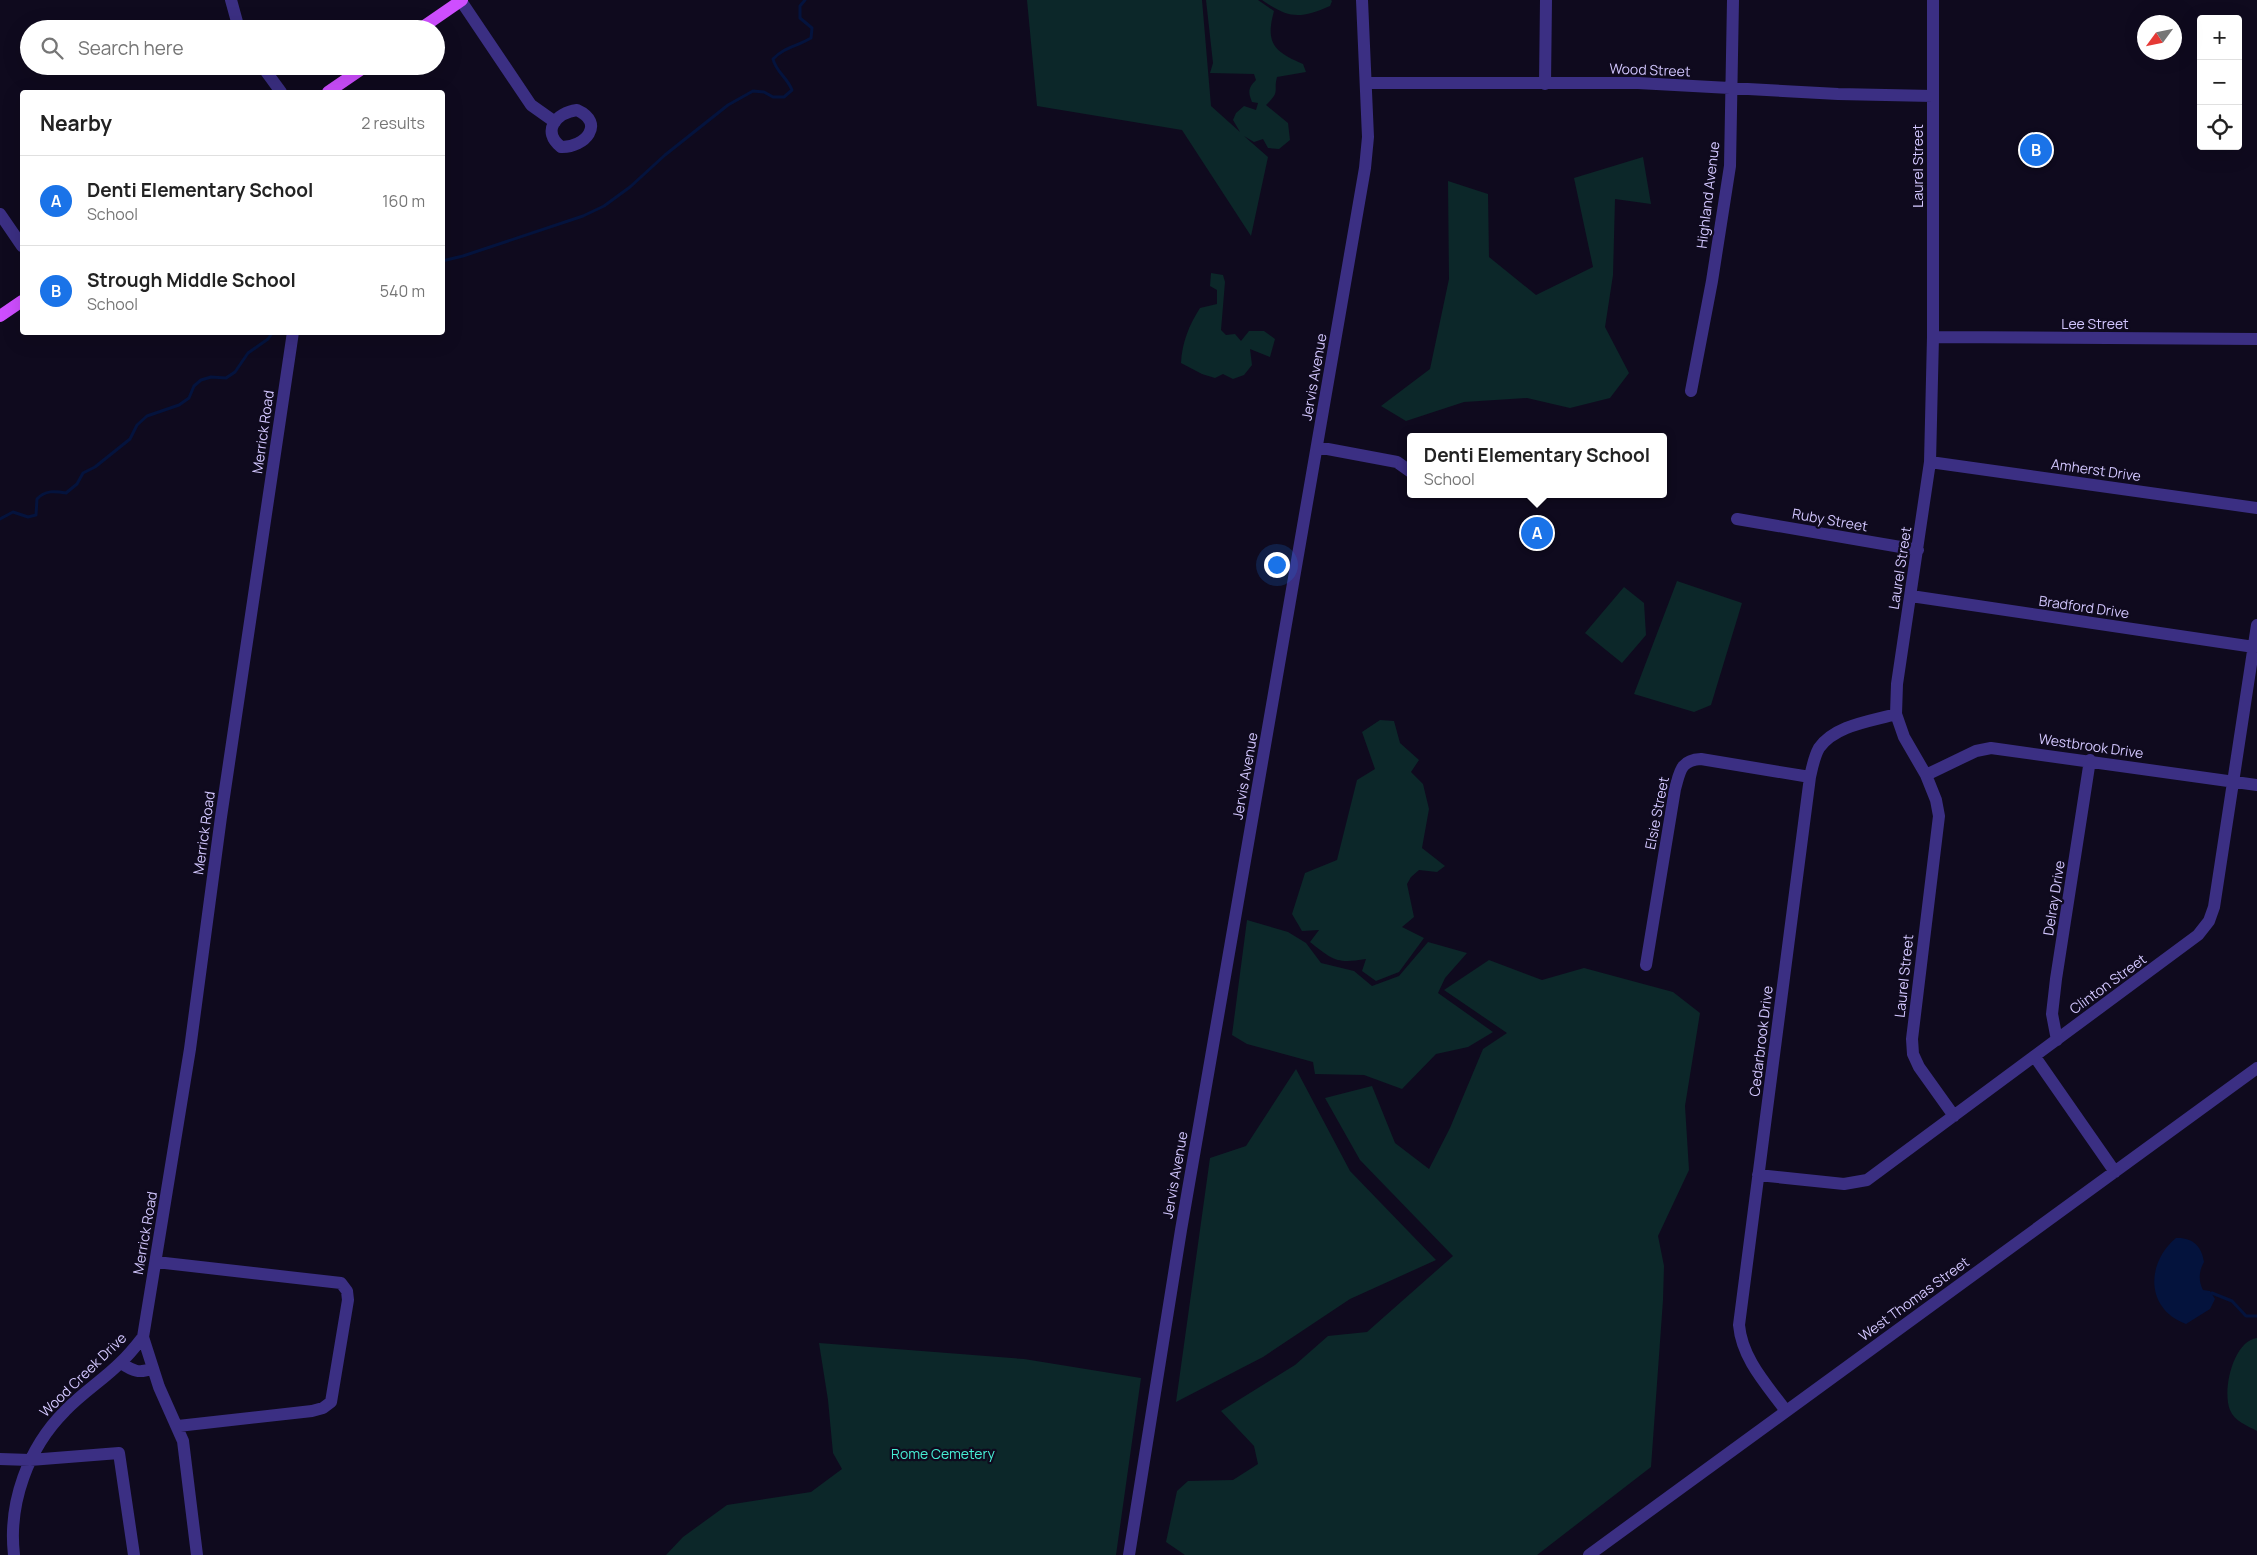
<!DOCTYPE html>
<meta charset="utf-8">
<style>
:root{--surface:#fff;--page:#f6f6f6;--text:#222;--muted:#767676;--line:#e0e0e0;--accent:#1a73e8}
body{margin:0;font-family:Manrope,sans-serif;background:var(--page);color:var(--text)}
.controls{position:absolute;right:15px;top:15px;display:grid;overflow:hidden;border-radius:5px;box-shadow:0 5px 20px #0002}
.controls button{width:45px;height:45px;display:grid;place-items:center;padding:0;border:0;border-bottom:1px solid var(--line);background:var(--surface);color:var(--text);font:25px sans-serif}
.compass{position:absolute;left:2137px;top:15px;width:45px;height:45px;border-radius:50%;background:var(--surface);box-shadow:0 5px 20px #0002;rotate:237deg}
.you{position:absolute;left:1276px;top:564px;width:18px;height:18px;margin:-12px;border:4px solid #fff;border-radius:50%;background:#1a73e8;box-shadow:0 0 0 8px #1a73e833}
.badge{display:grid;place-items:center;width:32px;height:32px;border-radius:50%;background:var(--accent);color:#fff;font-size:16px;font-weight:700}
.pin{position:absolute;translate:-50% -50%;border:2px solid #fff;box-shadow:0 1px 5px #0006}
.popup{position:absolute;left:1407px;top:433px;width:260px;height:65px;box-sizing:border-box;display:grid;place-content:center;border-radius:5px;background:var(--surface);filter:drop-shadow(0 1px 4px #0005);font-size:16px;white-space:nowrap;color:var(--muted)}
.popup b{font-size:19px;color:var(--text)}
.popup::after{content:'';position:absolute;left:50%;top:100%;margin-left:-10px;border:10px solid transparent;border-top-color:var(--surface)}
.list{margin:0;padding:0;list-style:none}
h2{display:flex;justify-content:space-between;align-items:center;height:65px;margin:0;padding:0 20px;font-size:21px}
h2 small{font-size:16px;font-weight:400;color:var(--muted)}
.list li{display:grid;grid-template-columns:32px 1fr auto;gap:15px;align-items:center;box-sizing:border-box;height:90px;padding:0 20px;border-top:1px solid var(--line)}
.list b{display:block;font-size:19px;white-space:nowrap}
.list p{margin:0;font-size:16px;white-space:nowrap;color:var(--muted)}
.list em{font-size:16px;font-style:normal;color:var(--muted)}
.icon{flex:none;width:28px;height:28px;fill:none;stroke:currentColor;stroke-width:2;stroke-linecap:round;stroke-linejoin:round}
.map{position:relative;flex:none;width:2257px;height:1555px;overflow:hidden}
.search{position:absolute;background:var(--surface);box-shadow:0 5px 20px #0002;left:20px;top:20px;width:425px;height:55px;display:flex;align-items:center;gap:12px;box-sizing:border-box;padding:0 18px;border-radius:28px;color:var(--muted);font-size:19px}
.panel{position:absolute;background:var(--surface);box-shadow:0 5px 20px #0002;left:20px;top:90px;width:425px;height:245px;border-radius:5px}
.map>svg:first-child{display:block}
.green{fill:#0c2729}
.water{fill:#04133d}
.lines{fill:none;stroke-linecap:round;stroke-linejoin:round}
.stream{stroke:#04133d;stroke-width:3}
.minor{stroke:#3b2f83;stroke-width:12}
.major{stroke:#ce4eff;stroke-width:12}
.labels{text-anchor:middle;stroke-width:4.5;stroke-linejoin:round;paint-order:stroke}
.street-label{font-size:14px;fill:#d3c7ff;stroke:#0f0a1e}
.park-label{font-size:14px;fill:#46ecd3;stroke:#0f0a1e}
</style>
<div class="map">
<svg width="2257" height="1555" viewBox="0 0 2257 1555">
<rect width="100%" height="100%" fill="#0f0a1e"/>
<path class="green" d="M1027,0H1202L1211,106L1240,132L1233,120L1236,113L1244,106L1256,110L1258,103L1252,102C1248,92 1248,88 1256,80L1254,74L1210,73L1213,63L1206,0H1258L1274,11C1265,43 1274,52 1303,64L1306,72L1277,77C1273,92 1281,91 1266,105L1288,123L1290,140L1279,149L1268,148L1263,139L1254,142L1244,136L1268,157L1251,236L1182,130L1037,106Z
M1262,0H1331L1332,1L1330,6C1300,19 1289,19 1262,0Z
M1643,157L1651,204L1615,199L1613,275L1605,327L1629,373L1610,398L1570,408L1527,398L1464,402L1406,421L1381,406L1430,369L1449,279L1448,181L1488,194L1489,257L1536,295L1593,267L1574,178Z
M1211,273L1223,275L1225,282L1221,330L1226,335L1235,334L1241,341L1249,331H1264L1275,339L1270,357L1250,349L1252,365L1244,375L1233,379L1223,374L1215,378L1202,374L1181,363C1182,343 1189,325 1200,308L1217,304V290L1210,286Z
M1677,581L1742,603L1711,705L1694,712L1634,694Z
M1624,587L1644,603L1646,635L1622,663L1585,633Z
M1380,720L1394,721L1400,743L1419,760L1411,772L1423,784L1429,809L1422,848L1445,866L1437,872L1419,870L1411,877L1407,884L1414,917L1402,927L1424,938L1399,972L1376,981L1362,971L1366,959C1336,964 1333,960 1310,942L1319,930L1302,931L1292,914L1305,873L1337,860L1357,780L1375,769L1362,732Z
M1247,920L1288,932L1306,943L1321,963L1354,971L1372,986L1399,976L1428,942L1467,953L1445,978L1438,993L1493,1032L1468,1047L1436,1054L1402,1089L1364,1075L1315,1074L1313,1062L1247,1044L1232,1035Z
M1489,960L1542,980L1584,968L1673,992L1700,1013L1685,1106L1689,1170L1658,1236L1664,1266L1663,1300L1651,1467L1537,1555H1185L1166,1542L1177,1491L1188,1481L1233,1480L1258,1464L1254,1446L1221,1411L1295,1365L1328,1336L1367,1332L1453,1256L1360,1160L1325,1098L1372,1086L1395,1143L1429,1169L1450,1128L1483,1049L1507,1033L1444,990Z
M1296,1069L1350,1171L1436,1260L1350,1299L1263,1357L1176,1402L1210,1158L1246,1146Z
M2257,1338V1431C2248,1426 2234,1421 2230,1410C2222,1391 2233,1341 2257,1338Z
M819,1343L1024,1359L1141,1378L1116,1555H666L683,1537L727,1505L811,1492L842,1469L833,1453L828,1400Z"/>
<path class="water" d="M2176,1238C2192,1237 2202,1246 2204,1262C2199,1271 2198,1280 2203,1290L2210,1291L2215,1299L2210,1309L2186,1324C2145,1309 2146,1263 2176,1238Z"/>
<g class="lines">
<path class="stream" d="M442,261L463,256L583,216L604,206L630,187L665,155L728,105L753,91L764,92L773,97H784L792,90C787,77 776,72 773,59C784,47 798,46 811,38L812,28L800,18V6L805,0
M0,519L13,512L28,517L36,515L37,499C45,490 55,491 66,493L77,484L83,473L95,467L130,439L137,425L147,416L179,405L189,398L194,386L201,380L211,377L226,378L235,372L248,353L268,339L273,332
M2212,1293L2232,1301L2246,1316H2257"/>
<path class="minor" d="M231,0L239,29
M1933,0V337L1930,462L1897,684L1896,714L1904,737L1926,775L1936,800L1939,816L1912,1039L1913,1054L1919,1067L1954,1116
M461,1L531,105L555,122
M262,66L281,92
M1366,83H1638L1838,94L1933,96
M1545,84L1546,0
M577,110C606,123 585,148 561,147C541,131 556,113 577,110Z
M0,214L22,246
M1933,337L2257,339
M1691,391L1712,281L1730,166L1733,0
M1317,447L1397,462L1411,472
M1930,462L2257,508
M1737,519L1918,550
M1911,596L2254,647
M1926,775L1976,751L1991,748L2257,785
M1646,965L1675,789C1680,772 1680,760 1701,759L1810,777
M2057,1040L2052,1014L2056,979L2090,760
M2035,1057L2115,1172
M1758,1175L1844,1184L1867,1180L2198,935L2209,921L2214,907L2257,625
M156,1262L341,1283L347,1291L348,1300L331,1402L323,1408L312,1411L178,1426
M121,1363C133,1371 139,1374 153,1368
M1786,1411C1767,1385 1742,1359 1739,1325L1810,777C1812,768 1814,757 1819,748C1835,725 1872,721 1896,714
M0,1459L30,1460L119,1453L134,1555
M14,1555C8,1503 28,1448 65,1411C82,1393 103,1380 120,1363C129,1355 136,1346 143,1337
M197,1555L183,1441L159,1387L143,1337L190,1049L221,817L293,332
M1129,1555L1181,1230L1365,168L1368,137L1362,0
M1589,1555L2257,1068"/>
<path class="major" d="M420,29L462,0
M328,92L366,66
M0,316L22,301"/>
</g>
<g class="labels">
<g class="street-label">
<text transform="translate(1650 70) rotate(2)" y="5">Wood Street</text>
<text transform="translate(1918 166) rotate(-90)" y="5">Laurel Street</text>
<text transform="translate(1708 195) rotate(-83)" y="5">Highland Avenue</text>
<text x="2095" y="329">Lee Street</text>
<text transform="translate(1314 377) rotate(-80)" y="5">Jervis Avenue</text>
<text transform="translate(263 432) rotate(-82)" y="5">Merrick Road</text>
<text transform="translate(2096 470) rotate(8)" y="5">Amherst Drive</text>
<text transform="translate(1830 520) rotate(10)" y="5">Ruby Street</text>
<text transform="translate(1900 568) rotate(-81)" y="5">Laurel Street</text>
<text transform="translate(2084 607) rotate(8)" y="5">Bradford Drive</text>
<text transform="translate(2091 746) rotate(8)" y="5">Westbrook Drive</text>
<text transform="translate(1245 776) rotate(-80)" y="5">Jervis Avenue</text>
<text transform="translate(1657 813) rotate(-79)" y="5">Elsie Street</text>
<text transform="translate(204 833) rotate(-82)" y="5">Merrick Road</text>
<text transform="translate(2054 898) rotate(-81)" y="5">Delray Drive</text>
<text transform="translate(1904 976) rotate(-84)" y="5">Laurel Street</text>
<text transform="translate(2108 984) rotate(-36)" y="5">Clinton Street</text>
<text transform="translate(1761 1041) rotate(-83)" y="5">Cedarbrook Drive</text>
<text transform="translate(1175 1175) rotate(-80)" y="5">Jervis Avenue</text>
<text transform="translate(145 1233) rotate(-80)" y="5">Merrick Road</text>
<text transform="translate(1914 1299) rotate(-36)" y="5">West Thomas Street</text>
<text transform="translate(83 1375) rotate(-44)" y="5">Wood Creek Drive</text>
</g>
<g class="park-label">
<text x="943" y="1459">Rome Cemetery</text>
</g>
</g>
</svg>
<div class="controls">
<button>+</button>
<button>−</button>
<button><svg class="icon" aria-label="locate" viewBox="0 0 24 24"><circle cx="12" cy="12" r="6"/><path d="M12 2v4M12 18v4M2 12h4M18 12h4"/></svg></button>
</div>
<svg class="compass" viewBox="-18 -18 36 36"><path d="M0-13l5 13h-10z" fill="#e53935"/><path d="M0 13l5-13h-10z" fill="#767676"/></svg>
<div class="you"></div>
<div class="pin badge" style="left:1537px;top:533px">A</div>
<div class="popup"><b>Denti Elementary School</b>School</div>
<div class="pin badge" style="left:2036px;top:150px">B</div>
<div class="search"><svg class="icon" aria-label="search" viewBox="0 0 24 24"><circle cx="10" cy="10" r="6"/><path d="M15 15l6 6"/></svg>Search here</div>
<section class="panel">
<h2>Nearby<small>2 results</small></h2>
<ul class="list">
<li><span class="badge">A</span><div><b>Denti Elementary School</b><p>School</p></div><em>160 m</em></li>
<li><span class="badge">B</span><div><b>Strough Middle School</b><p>School</p></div><em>540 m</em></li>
</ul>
</section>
</div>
